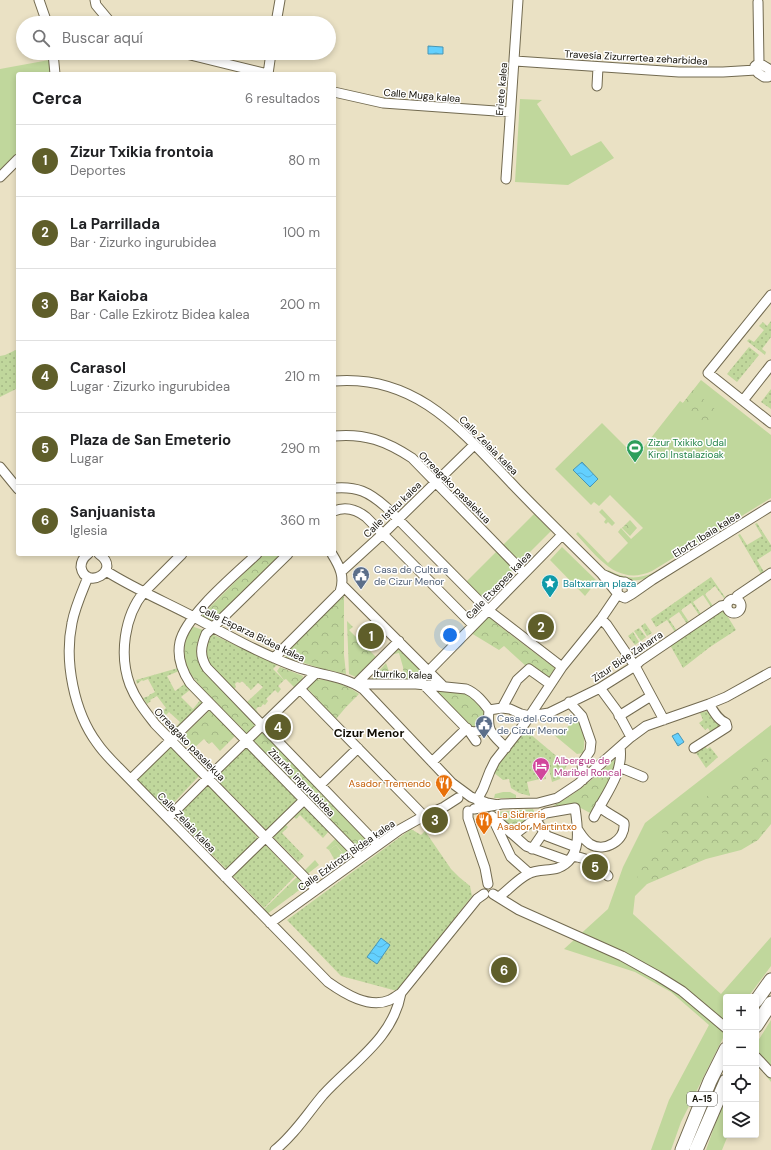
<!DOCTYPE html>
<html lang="es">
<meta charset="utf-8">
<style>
:root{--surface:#fff;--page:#f6f6f6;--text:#202124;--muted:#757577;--line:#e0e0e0;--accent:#5f5e2a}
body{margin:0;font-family:"DM Sans",sans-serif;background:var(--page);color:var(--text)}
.controls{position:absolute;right:12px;bottom:12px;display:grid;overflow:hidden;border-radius:4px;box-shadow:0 2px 6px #0003}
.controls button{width:36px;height:36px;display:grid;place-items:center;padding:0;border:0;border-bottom:1px solid var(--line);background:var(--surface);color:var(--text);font:20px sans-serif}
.you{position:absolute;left:450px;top:635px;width:14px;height:14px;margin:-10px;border:3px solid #fff;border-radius:50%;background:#1a73e8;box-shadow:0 0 0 6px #1a73e833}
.badge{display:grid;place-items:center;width:26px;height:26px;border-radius:50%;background:var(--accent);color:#fff;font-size:13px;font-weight:700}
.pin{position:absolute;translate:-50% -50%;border:2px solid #fff;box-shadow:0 1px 4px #0006}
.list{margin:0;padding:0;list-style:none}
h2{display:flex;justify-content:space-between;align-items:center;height:52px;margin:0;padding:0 16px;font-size:17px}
h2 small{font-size:13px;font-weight:400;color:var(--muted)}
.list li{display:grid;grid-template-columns:26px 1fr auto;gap:12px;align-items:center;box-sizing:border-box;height:72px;padding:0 16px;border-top:1px solid var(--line)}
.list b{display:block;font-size:15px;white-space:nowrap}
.list p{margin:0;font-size:13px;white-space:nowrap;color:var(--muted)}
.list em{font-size:13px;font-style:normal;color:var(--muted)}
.icon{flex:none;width:22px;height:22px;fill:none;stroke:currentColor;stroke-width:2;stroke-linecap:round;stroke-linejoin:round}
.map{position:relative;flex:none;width:771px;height:1150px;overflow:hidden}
.search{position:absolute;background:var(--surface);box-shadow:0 2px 6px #0003;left:16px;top:16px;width:320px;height:44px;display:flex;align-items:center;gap:10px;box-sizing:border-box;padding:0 14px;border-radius:22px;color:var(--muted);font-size:15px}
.panel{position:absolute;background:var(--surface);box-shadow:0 2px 6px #0003;left:16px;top:72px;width:320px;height:484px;border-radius:4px}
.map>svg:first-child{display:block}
.grass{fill:#c0d79c}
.forest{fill:url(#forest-crowns)}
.garden{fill:url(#garden-dots)}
.water{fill:url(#water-waves);stroke:#4a96b3}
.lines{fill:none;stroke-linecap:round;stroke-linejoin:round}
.minor-casing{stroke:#726a50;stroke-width:11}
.highway-casing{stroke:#726a50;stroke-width:15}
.minor{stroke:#fff;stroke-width:9}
.highway{stroke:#fff;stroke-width:13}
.labels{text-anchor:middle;stroke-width:3;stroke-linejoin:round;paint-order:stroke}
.shield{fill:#fff;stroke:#58564f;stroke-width:1}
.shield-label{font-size:9px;font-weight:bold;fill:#100d04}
.street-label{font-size:10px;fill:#100d04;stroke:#fff}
.leisure-label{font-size:10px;fill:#27864d;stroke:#fff;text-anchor:start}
.service-label{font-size:10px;fill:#4e5e75;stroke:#fff;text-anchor:start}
.culture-label{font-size:10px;fill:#0d838f;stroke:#fff;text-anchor:start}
.hotel-label{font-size:10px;fill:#b23c85;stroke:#fff;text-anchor:start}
.food-label{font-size:10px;fill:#c56008;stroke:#fff;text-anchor:end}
.quarter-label{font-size:12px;font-weight:bold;fill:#100d04;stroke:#fff}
</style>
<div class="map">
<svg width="771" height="1150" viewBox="0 0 771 1150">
<defs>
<pattern id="forest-crowns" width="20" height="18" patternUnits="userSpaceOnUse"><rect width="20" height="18" fill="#c0d79c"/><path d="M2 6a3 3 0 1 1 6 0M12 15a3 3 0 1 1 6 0" fill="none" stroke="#a4b785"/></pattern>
<pattern id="garden-dots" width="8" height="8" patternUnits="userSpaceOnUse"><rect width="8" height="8" fill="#c0d79c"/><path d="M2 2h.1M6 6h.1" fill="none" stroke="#a4b785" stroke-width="1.8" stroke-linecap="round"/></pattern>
<pattern id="water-waves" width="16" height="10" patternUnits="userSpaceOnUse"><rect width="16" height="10" fill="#63d0fe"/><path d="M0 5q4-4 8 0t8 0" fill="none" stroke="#55b1d8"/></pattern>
</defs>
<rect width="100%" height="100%" fill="#eae1c4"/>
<path class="grass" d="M49,60L51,74H18V159L0,177V69Z
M520,99L542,100L537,104L571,156L601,141L614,158L568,185L515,182Z
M701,380L771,435V498L652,571C617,587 597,556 576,534L578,532L608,563L628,543L618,532L621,528L631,539L643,528L610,495L599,506L594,502L591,505L555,469L602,423L636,457L680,401L683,403Z
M602,509L615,523L612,526L608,522L606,524L604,522L606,519L599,512Z
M534,514L551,531L519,563L502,546Z
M562,547L597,581L585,596L550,560Z
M498,550L515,568L484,600L466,582Z
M608,570C626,579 637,580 655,572L656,574C635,585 626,580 606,573Z
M579,715C583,728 586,739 583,753L577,754L553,734L555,732L559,736Z
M771,725V761L671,848L647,884L635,896L633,914L721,994L771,937V966L748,997H726V1032L681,1122L671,1150H651L669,1100L709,1025L671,992L635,972L564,949L608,909L623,867L645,823Z
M503,792H510L516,795V798H494L495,794Z
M336,838L349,852L337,862L334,859L342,852L336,845L329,850L326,848Z
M315,860L319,865L306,875L303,872Z
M771,1020V1082L759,1067L756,1070V1044Z
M726,1100V1135H728L722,1150H706L718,1116Z"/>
<path class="forest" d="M693,390L717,411L705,425L683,403Z
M630,520L637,528L630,536L622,528Z
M263,554H282L213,622L200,616L202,611L205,612Z
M342,596H344V655L346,674L319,668L286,657L284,653Z
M487,614L498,621L497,624L548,663L550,660L557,666L548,678L527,667L504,646L499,650L471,633Z
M347,621L353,627L349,630L377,658L356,677L349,674Z
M191,626L203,630C194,646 194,657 204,672L257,726L247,737L240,730L242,728C232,720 224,710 215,701C190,676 175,662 191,626Z
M399,646L422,670L412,681H404L403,667L399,653L390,655Z
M386,663L392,680H371Z
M280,667L303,676L302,681L295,688L286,679L284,680L277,671Z
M316,679C332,681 346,684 359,694L346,707L336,719L307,688Z
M432,688L460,691L478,700L486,713L485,720L479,727L470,728Z
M211,709L236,735L220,751L212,742L209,744L204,739L193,749L182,737Z
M262,732L323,793L319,797L324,794L373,844L360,853L357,848L313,803L302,793L303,792L253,741Z
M771,744V824L758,840L741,850L706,859L647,884L637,877C641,862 647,856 660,849L664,835L658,826L665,818L692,803L714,793Z
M619,755L612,777L592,814L577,806L553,808V806C578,793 599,774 619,755Z
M533,809L536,816L514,832L496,812Z
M336,845L342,853L334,859L329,850Z
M298,876L306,885L267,914L264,909Z"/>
<path class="garden" d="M771,321V337L762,349L766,352L765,355L747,341L749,339L754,342L764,330L759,326L763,322L767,326Z
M749,347L759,355L737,382L727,374Z
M18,349V388L0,397V356L5,355Z
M771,389V409L761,402Z
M757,523L771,545V551L757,560L764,572L761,574L738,535L740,534L747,545L762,536L755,524Z
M711,577L725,597L724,598L715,586L705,594L713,606L711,607L703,595L693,602L701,614L699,615L691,603L681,610L689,622L687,624L679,612L669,619L677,631L675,632L667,620L656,627L651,619Z
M723,609L736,630L710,647L683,668L670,645Z
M645,623L652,633L647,636L641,626Z
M639,628L646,637L641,641L634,631Z
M633,632L639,642L635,645L628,636Z
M212,634L277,665L273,669L284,680L278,686L281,689L278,693L275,690L266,699L268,701L265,705L263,704L261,707H258L256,709L258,713L247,702L263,687L258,683L251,690L242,681L240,683L237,682L235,684L236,687L234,689C220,676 192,654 212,634Z
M178,668L179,671L167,676L175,691L186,683L191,689L181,697L193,709L201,699L204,703L173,734L171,731L176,728V727L180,722L169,712L165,716L164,715L160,720L156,716L162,713L161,712L166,708L157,696L150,700L151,701L147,704L143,698L149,696V695L155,692L148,679L143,681L142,680L137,684L136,680Z
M707,711H710L721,726L711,733L708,728L705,730L699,723L703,720L700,713Z
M523,728L567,765L560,779L552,782L548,765L543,766L546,779L540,780V779L527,782L530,796L519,793L511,788L509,779L503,780L493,772Z
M704,744L707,749L710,747L718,757L706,768L694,750Z
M171,747L199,776L166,811L137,779Z
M247,747L299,800L267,831L215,778Z
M207,784L259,839L227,870L175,817Z
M305,806L329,831L323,838L300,815L296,819L294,817Z
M285,824L288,827L282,833L304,856L298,862L273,837Z
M411,829L421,835L425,831L451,869L459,877L470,886L472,896L397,991L341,976L287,920Z
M265,844L295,876L264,908L233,876Z"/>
<path class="water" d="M428,46L443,47V54H428Z
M582,462L598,479L590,487L573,470Z
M678,733L684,742L678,746L672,736Z
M381,938L390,945L377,964L367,957Z"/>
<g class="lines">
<g class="minor-casing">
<path id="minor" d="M39,0L47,23
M95,0L96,5L111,23
M758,2L759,63
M276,23L280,0
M53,53L55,74
M182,53L268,74
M515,61L679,72H723L756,70
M759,63L769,69L770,73L768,77H764L758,73L755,66Z
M268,74L271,53
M597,86L598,67
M334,92L383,103L510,112
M0,177L18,159
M506,179L518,0
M771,295L708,373L771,423
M334,381C419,374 464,434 517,489C545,518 573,545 601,573L617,593
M745,398L771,365
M334,436C365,433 386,441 412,458L524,573
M0,467L18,489
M334,488C357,486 369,492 386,507L488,610L562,667
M334,511C346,506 357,510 366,517L473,625
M88,554C84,557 81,561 81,567C85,591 123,571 99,554
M182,554L144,592C124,616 119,656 130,685C136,700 145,711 155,724L314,887
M257,554C236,574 186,615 180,642C177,656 182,671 190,683L360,857
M288,554L206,634C201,646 199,656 207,668L377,844
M106,571C133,588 163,601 192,616C225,634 259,653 294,666C316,675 343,675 363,689L452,783L471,797L487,803L498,805
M342,571L387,530L474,445
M602,574C607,576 612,579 618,581C626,583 634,583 632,594L625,598L618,595L617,590L618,585L625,582
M88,577C82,592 75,607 72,623C64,661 74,712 97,743C103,752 111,760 119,768L328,982C345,994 369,1009 390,1000C394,998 398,995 401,993L477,899L484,894
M342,585L443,686
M632,594L652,580L771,506
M727 606a7 7 0 1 1 14 0a7 7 0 1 1-14 0Z
M736,600L737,596L771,573
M601,619L607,625L635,666L664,720
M274,658L340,592C345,577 340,567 332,554
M356,684H416L466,689C476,693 483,702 489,710
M356,684L399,641
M416,684L562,535
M424,685L469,731L474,732L489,728
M600,688L617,711L631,737
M300,689L424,816
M569,702L582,716L591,742L590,751L582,763L583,780
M502,708L517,680L529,669L550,684
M489,710L502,708L510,709L521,714L530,716L549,713L600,688L635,666L640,661L721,606L727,605
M489,710C487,732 491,733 506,748
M619,716L651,696
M469,731L476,741
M694,748L727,727L726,723C718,720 714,712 709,704
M432,762L467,728
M619,767L643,777
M131,779L209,703
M320,785L358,748
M477,800L483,789L490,771L495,761L525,723L562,667L601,619L618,594
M474,809L502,804L538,803L557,798L578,784L631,737L646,726L709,704L726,697L771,672
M468,811V818L485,868L488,884
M492,816L526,846L568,861
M594,817C605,795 624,773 620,747
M168,818L208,778L316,673
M493,819L511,857L529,873
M535,819L547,836L576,847
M578,830C582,836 584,840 590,844C605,853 626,840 624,823C616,817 608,814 601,808L600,805
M532,849L543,833
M573,856C590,859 597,864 608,876
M225,877L304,800
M493,894L519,910L622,956L658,976L682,991L726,1028
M499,897C508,890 518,879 528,874C537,869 549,871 558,868C583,858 578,828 575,808L546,813L535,819L514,835
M270,923L399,830L424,816L444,807L458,798
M756,1057L771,1073
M275,1150C294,1135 307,1114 323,1095C352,1063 393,1039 401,993"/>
</g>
<g class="highway-casing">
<path id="highway" d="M756,1001L771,980
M756,1026L771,1003
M682,1150L710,1081L726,1049
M696,1150L726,1081"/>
</g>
<use href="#minor" class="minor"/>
<use href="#highway" class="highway"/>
</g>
<defs>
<g id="stadium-pin" transform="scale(0.9)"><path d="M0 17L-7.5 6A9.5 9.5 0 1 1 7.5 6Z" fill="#2e9e5b" stroke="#fff"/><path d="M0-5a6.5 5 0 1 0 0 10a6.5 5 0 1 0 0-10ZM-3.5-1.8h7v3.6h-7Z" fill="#fff"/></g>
<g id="civic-pin" transform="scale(0.9)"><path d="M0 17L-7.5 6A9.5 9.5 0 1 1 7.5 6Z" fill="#5c6f8a" stroke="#fff"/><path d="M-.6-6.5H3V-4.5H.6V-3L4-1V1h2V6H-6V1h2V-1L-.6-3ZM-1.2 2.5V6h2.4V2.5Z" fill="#fff"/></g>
<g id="sight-pin" transform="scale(0.9)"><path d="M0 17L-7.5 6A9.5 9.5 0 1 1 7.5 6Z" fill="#0f9aa8" stroke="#fff"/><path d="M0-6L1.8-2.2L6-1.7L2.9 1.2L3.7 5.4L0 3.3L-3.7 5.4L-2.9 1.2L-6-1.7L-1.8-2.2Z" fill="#fff"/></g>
<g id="hotel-pin" transform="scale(0.9)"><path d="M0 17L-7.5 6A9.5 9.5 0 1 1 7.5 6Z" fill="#d1479c" stroke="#fff"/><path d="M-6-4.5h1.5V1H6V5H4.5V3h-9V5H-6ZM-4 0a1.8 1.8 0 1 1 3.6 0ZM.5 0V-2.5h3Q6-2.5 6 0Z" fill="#fff"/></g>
<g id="restaurant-pin" transform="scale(0.9)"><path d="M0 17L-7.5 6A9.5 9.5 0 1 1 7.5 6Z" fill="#e8710a" stroke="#fff"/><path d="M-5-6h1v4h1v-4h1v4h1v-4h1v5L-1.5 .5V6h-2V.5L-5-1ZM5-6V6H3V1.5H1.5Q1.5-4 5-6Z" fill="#fff"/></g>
</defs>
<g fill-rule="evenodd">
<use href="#stadium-pin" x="635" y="448"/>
<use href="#civic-pin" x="361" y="575"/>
<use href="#sight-pin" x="550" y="583"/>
<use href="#civic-pin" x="484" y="724"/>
<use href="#hotel-pin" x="541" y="766"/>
<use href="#restaurant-pin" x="444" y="783"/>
<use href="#restaurant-pin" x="484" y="820"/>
</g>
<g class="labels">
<rect class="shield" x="687" y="1092" width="30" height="14" rx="3"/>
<g class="shield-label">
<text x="702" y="1102">A-15</text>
</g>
<g class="street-label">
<text transform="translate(636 57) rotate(3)" y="4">Travesía Zizurrertea zeharbidea</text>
<text transform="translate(501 89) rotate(-85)" y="4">Eriete kalea</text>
<text transform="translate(422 95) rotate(5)" y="4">Calle Muga kalea</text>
<text transform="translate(489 445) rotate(45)" y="4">Calle Zelaia kalea</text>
<text transform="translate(455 487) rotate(45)" y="4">Orreagako pasalekua</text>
<text transform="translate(392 509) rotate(-44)" y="4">Calle Istizu kalea</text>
<text transform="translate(706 534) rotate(-32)" y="4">Elortz Ibaia kalea</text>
<text transform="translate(498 585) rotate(-46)" y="4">Calle Etxepea kalea</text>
<text transform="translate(252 633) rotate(26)" y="4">Calle Esparza Bidea kalea</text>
<text transform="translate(627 656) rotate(-34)" y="4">Zizur Bide Zaharra</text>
<text transform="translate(403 674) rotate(2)" y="4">Iturriko kalea</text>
<text transform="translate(190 744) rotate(46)" y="4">Orreagako pasalekua</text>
<text transform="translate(302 782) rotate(46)" y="4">Zizurko ingurubidea</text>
<text transform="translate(187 822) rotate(46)" y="4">Calle Zelaia kalea</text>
<text transform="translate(346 855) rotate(-35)" y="4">Calle Ezkirotz Bidea kalea</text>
</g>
<g class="leisure-label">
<text x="648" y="446">Zizur Txikiko Udal<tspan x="648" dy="12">Kirol Instalazioak</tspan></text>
</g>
<g class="service-label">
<text x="374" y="573">Casa de Cultura<tspan x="374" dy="12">de Cizur Menor</tspan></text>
<text x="497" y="722">Casa del Concejo<tspan x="497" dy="12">de Cizur Menor</tspan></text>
</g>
<g class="culture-label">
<text x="563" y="587">Baltxarran plaza</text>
</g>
<g class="hotel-label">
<text x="554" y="764">Albergue de<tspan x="554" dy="12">Maribel Roncal</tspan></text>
</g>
<g class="food-label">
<text x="431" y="787">Asador Tremendo</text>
<text x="497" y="818" text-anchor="start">La Sidrería<tspan x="497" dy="12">Asador Martintxo</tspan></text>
</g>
<g class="quarter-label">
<text x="369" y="737">Cizur Menor</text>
</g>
</g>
</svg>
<div class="controls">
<button>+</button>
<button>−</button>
<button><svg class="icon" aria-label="locate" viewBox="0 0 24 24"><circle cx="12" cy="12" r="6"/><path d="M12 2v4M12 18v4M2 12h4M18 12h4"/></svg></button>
<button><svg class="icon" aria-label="layers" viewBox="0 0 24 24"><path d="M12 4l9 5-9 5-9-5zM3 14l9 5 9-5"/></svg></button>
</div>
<div class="you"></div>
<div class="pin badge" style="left:371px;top:636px">1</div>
<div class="pin badge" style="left:541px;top:627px">2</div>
<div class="pin badge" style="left:435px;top:820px">3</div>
<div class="pin badge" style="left:278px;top:727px">4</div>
<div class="pin badge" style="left:595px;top:867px">5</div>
<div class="pin badge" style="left:504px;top:970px">6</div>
<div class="search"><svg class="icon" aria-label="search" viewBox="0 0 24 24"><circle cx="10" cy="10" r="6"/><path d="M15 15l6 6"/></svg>Buscar aquí</div>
<section class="panel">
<h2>Cerca<small>6 resultados</small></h2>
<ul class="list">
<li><span class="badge">1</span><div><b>Zizur Txikia frontoia</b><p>Deportes</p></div><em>80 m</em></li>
<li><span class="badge">2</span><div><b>La Parrillada</b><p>Bar · Zizurko ingurubidea</p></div><em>100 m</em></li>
<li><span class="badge">3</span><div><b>Bar Kaioba</b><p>Bar · Calle Ezkirotz Bidea kalea</p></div><em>200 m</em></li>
<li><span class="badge">4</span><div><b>Carasol</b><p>Lugar · Zizurko ingurubidea</p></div><em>210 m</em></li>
<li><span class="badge">5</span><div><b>Plaza de San Emeterio</b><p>Lugar</p></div><em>290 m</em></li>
<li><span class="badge">6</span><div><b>Sanjuanista</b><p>Iglesia</p></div><em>360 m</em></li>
</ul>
</section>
</div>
